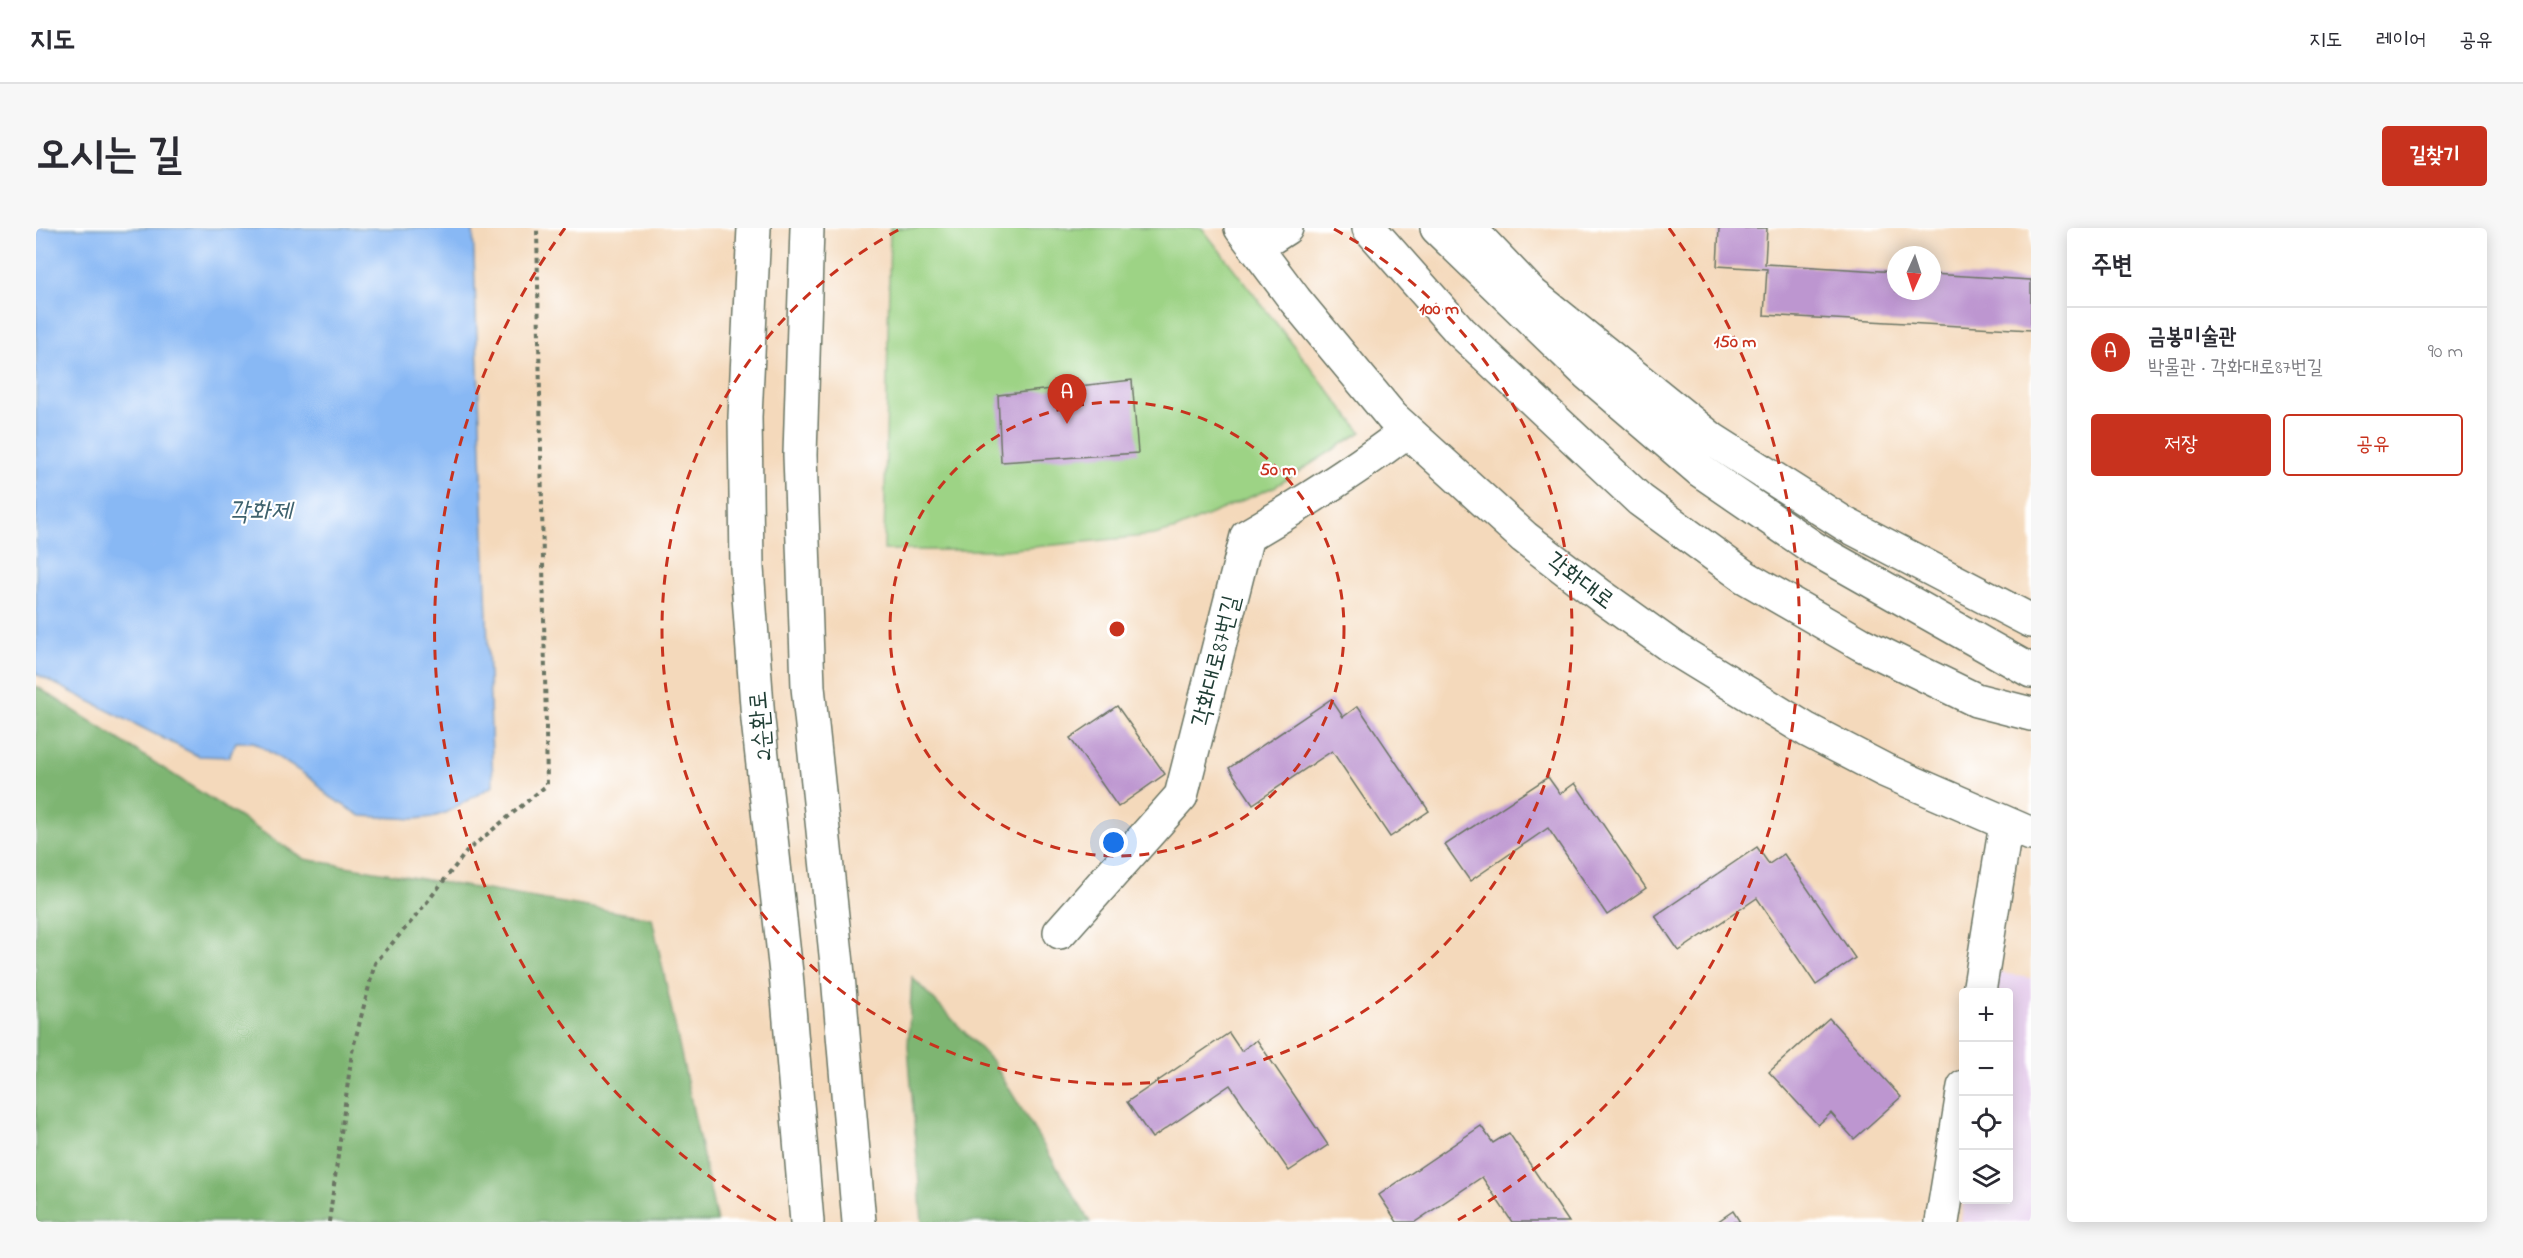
<!DOCTYPE html>
<html lang="ko">
<meta charset="utf-8">
<style>
:root{--surface:#fff;--page:#f7f7f7;--text:#2b2b33;--muted:#7c7c81;--line:#e1e1e2;--accent:#c8321e}
body{margin:0;font-family:"Indie Flower","Poor Story",sans-serif;background:var(--page);color:var(--text)}
.controls{position:absolute;right:18px;bottom:18px;display:grid;overflow:hidden;border-radius:6px;box-shadow:0 3px 15px #0003}
.controls button{width:54px;height:54px;display:grid;place-items:center;padding:0;border:0;border-bottom:2px solid var(--line);background:var(--surface);color:var(--text);font:30px sans-serif}
.compass{position:absolute;left:1851px;top:18px;width:54px;height:54px;border-radius:50%;background:var(--surface);box-shadow:0 3px 15px #0003;rotate:183deg}
.you{position:absolute;left:1078px;top:615px;width:21px;height:21px;margin:-15px;border:4px solid #fff;border-radius:50%;background:#1a73e8;box-shadow:0 0 0 9px #1a73e833}
.badge{display:grid;place-items:center;width:39px;height:39px;border-radius:50%;background:var(--accent);color:#fff;font-size:20px;font-weight:700}
.pin{position:absolute;translate:-50% -50px;filter:drop-shadow(0 2px 3px #0008)}
.pin::after{content:'';position:absolute;top:32px;width:21px;height:18px;background:inherit;clip-path:polygon(0 0,100% 0,50% 100%)}
.list{margin:0;padding:0;list-style:none}
h2{display:flex;justify-content:space-between;align-items:center;height:78px;margin:0;padding:0 24px;font-size:26px}
h2 small{font-size:20px;font-weight:400;color:var(--muted)}
.list li{display:grid;grid-template-columns:39px 1fr auto;gap:18px;align-items:center;box-sizing:border-box;height:90px;padding:0 24px;border-top:2px solid var(--line)}
.list b{display:block;font-size:22px;white-space:nowrap}
.list p{margin:0;font-size:20px;white-space:nowrap;color:var(--muted)}
.list em{font-size:20px;font-style:normal;color:var(--muted)}
.actions{display:flex;gap:12px;padding:18px 24px}
.actions a{flex:1;padding:14px 0;border:2px solid var(--accent);border-radius:6px;text-align:center;font-size:21px;color:var(--accent)}
.actions .main{background:var(--accent);color:#fff}
.icon{flex:none;width:33px;height:33px;fill:none;stroke:currentColor;stroke-width:2;stroke-linecap:round;stroke-linejoin:round}
.map{position:relative;flex:none;width:1995px;height:994px;overflow:hidden;border-radius:6px}
header{display:flex;align-items:center;gap:36px;box-sizing:border-box;height:84px;padding:0 30px;background:var(--surface);border-bottom:2px solid var(--line)}
header strong{font-size:28px}
nav{display:flex;gap:33px;margin-inline-start:auto;font-size:21px}
.intro{display:flex;align-items:center;justify-content:space-between;box-sizing:border-box;height:144px;padding:0 36px}
h1{margin:0;font-size:42px}
.button{padding:15px 27px;border-radius:6px;background:var(--accent);color:#fff;font-size:21px;font-weight:700}
main{display:flex;gap:36px;padding:0 36px}
aside{flex:1;background:var(--surface);border-radius:6px;box-shadow:0 3px 15px #0003}
.map>svg:first-child{display:block}
.built{fill:#e8d2ee}
.green{fill:#9dd385;stroke:#5e885c;stroke-width:1.5}
.forest{fill:#7eb572;stroke:#4e7953;stroke-width:1.5}
.water{fill:#88b8f4;stroke:#547a94;stroke-width:1.5}
.building{fill:#bd96d0}
.lines{fill:none;stroke-linecap:round;stroke-linejoin:round}
.street-casing{stroke:#6a7463;stroke-width:36}
.highway-casing{stroke:#6a7463;stroke-width:36}
.path{stroke:#6a7463;stroke-width:4;stroke-dasharray:4.5 4.5;stroke-linecap:butt}
.street{stroke:#fff;stroke-width:33}
.highway{stroke:#fff;stroke-width:33}
.ring{fill:none;stroke:#c8321e;stroke-width:3;stroke-dasharray:10 8}
.labels{text-anchor:middle;stroke-width:4.5;stroke-linejoin:round;paint-order:stroke}
.street-label{font-size:24px;fill:#1f3d34;stroke:#fff}
.water-label{font-size:26px;font-style:italic;fill:#3e626e;stroke:#fff}
.centre{fill:#c8321e;stroke:#fff;stroke-width:3}
.ring-label{font-size:18px;text-anchor:middle;font-weight:bold;fill:#c8321e;stroke:#fff;stroke-width:4.5;stroke-linejoin:round;paint-order:stroke}
</style>
<header>
<strong>지도</strong>
<nav><a>지도</a><a>레이어</a><a>공유</a></nav>
</header>
<div class="intro"><h1>오시는 길</h1><a class="button">길찾기</a></div>
<main>
<div class="map">
<svg width="1995" height="994" viewBox="0 0 1995 994">
<rect width="100%" height="100%" fill="#fff"/>
<filter id="ink" filterUnits="userSpaceOnUse"><feTurbulence type="fractalNoise" baseFrequency=".0167" numOctaves="2"/><feDisplacementMap in="SourceGraphic" scale="12" xChannelSelector="R" yChannelSelector="G"/><feConvolveMatrix kernelMatrix="1 2 1 2 8 2 1 2 1" color-interpolation-filters="sRGB"/></filter>
<filter id="wash" filterUnits="userSpaceOnUse"><feTurbulence type="fractalNoise" baseFrequency=".008" numOctaves="4" result="noise"/><feDisplacementMap in="SourceGraphic" scale="24" xChannelSelector="R" yChannelSelector="G"/><feGaussianBlur stdDeviation="1.35" result="paint"/><feColorMatrix in="noise" values="0 0 0 0 0 0 0 0 0 0 0 0 0 0 0 0 0 1.4 0 .05"/><feComposite in="paint" operator="in"/></filter>
<g filter="url(#wash)">
<rect width="100%" height="100%" fill="#f4d9bb"/>
<path class="built" d="M1959,744L1995,750V994H1925L1928,972H1972V764H1956Z"/>
<path class="green" d="M854,0H1166L1325,204L1240,258L1140,301L1118,307L968,322H848Z"/>
<path class="forest" d="M0,458L268,631L616,690L681,994H0Z
M876,749L957,834L1054,994H886L872,818Z"/>
<path class="water" d="M0,0H437L457,558L409,585L397,589L379,591L325,588L291,567L279,553L218,514H200L193,529L162,528L0,446Z"/>
<g id="blocks">
<path class="building" d="M1683,0H1731L1729,36L1860,44V63H1896V46L1995,52V102L1728,87L1731,41L1681,38Z
M1096,152L1102,225L965,234L962,167Z
M1295,471L1307,489L1322,478L1393,583L1354,609L1296,523L1217,576L1193,540Z
M1081,478L1129,546L1082,579L1034,510Z
M1512,549L1524,566L1539,555L1610,660L1571,687L1512,600L1434,653L1409,617Z
M1721,619L1733,636L1748,626L1819,730L1780,757L1721,670L1643,723L1619,688Z
M1793,790L1865,869L1818,911L1795,885L1782,897L1733,844Z
M1193,805L1205,823L1221,812L1292,917L1253,943L1194,857L1116,910L1091,874Z
M1445,898L1457,915L1473,905L1533,994H1476L1446,949L1379,994H1361L1343,967Z
M1697,983L1704,994H1681Z"/>
</g>
</g>
<g filter="url(#ink)">
<use href="#blocks" fill-opacity="0" stroke="#6a7463" stroke-width="1.5"/>
<g class="lines">
<g class="street-casing">
<path id="street" d="M1205,0L1259,72L1356,189L1488,309L1565,368L1639,421L1771,502L1848,542L1995,606
M1401,0L1551,145L1665,243L1779,321L1995,443
M1219,20L1250,0
M1024,704L1145,568L1211,308C1266,276 1320,242 1371,203
M1943,764L1970,596
M1906,994L1928,859"/>
</g>
<g class="highway-casing">
<path id="highway" d="M718,0L709,189L711,340L722,492L750,745L771,994
M771,0L764,227L772,459L801,736L823,994
M1333,0L1424,103L1604,272L1709,349L1825,416L1940,472L1995,486
M1433,0L1496,66L1677,212L1809,296L1995,393"/>
</g>
<path class="path" d="M293,994L316,824L339,735L380,688L432,622L511,557L501,0"/>
<use href="#street" class="street"/>
<use href="#highway" class="highway"/>
</g>
</g>
<g class="ring">
<circle cx="1081" cy="401" r="227"/>
<path d="M1298 1A455 455 0 1 1 864 1"/>
<path d="M740 992A682 682 0 0 1 529 0M1633 0A682 682 0 0 1 1422 992"/>
</g>
<g class="labels">
<g class="street-label">
<text transform="translate(1545 352) rotate(37)" y="8">각화대로</text>
<text transform="translate(1179 433) rotate(-76)" y="8">각화대로87번길</text>
<text transform="translate(724 498) rotate(-95)" y="8">2순환로</text>
</g>
<g class="water-label">
<text x="224" y="291">각화제</text>
</g>
</g>
<circle cx="1081" cy="401" r="9" class="centre"/>
<g class="ring-label">
<text x="1403" y="86">100 m</text>
<text x="1699" y="119">150 m</text>
<text x="1242" y="247">50 m</text>
</g>
</svg>
<div class="controls">
<button>+</button>
<button>−</button>
<button><svg class="icon" aria-label="locate" viewBox="0 0 24 24"><circle cx="12" cy="12" r="6"/><path d="M12 2v4M12 18v4M2 12h4M18 12h4"/></svg></button>
<button><svg class="icon" aria-label="layers" viewBox="0 0 24 24"><path d="M12 4l9 5-9 5-9-5zM3 14l9 5 9-5"/></svg></button>
</div>
<svg class="compass" viewBox="-18 -18 36 36"><path d="M0-13l5 13h-10z" fill="#e53935"/><path d="M0 13l5-13h-10z" fill="#7c7c81"/></svg>
<div class="you"></div>
<div class="pin badge" style="left:1031px;top:196px">A</div>
</div>
<aside>
<h2>주변<small></small></h2>
<ul class="list">
<li><span class="badge">A</span><div><b>금봉미술관</b><p>박물관 · 각화대로87번길</p></div><em>90 m</em></li>
</ul>
<div class="actions"><a class="main">저장</a><a>공유</a></div>
</aside>
</main>
